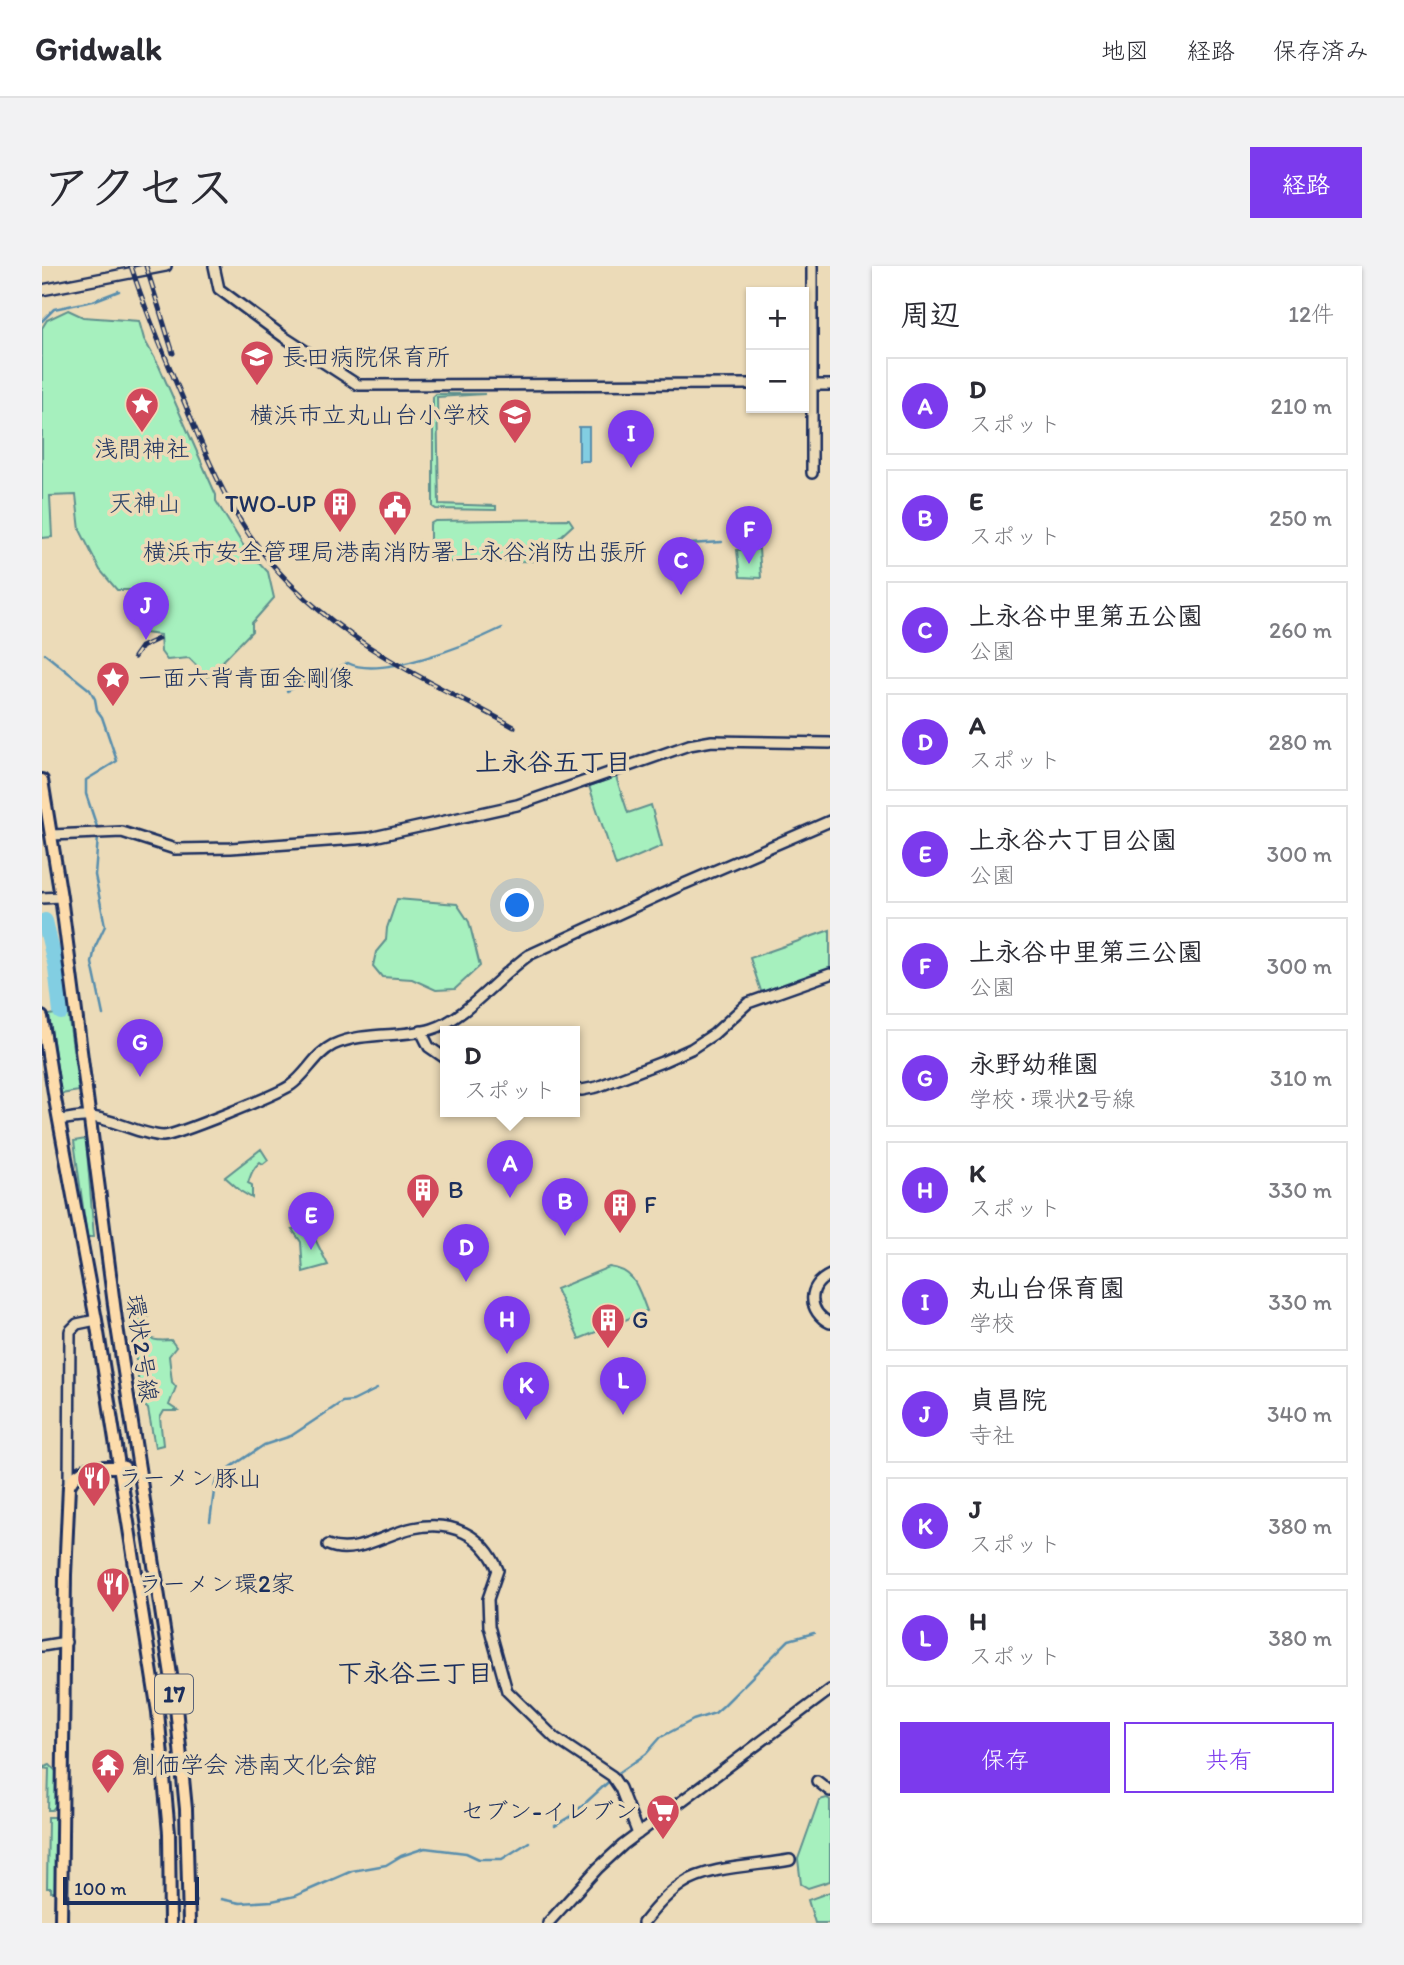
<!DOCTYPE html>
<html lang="ja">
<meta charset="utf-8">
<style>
:root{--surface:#fff;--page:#f2f2f3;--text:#2b2b33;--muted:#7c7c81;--line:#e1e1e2;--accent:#7c3aed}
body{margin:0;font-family:Itim,"Klee One",sans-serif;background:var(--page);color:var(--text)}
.controls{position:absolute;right:21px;top:21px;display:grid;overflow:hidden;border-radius:0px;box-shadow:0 2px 5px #0004}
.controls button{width:63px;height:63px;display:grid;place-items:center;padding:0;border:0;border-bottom:2px solid var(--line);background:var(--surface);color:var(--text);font:35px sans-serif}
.scale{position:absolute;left:21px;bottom:18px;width:136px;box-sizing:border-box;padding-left:7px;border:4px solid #1b2f5e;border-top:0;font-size:19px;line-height:24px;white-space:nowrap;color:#1b2f5e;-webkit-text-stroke:5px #ecdbb8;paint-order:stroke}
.you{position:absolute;left:476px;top:640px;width:24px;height:24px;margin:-18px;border:5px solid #fff;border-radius:50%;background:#1a73e8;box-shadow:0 0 0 10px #1a73e833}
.badge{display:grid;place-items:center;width:46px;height:46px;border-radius:50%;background:var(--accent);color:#fff;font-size:23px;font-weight:700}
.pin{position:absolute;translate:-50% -58px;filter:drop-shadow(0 2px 4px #0008)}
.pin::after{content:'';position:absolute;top:37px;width:24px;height:21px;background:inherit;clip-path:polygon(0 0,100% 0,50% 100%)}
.popup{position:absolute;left:398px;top:760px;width:140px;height:91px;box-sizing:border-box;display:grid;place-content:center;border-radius:0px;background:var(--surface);filter:drop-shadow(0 2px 5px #0005);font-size:23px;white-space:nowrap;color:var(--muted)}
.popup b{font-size:26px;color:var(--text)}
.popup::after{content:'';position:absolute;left:50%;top:100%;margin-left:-14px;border:14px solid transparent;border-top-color:var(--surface)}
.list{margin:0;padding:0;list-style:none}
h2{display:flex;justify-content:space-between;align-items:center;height:91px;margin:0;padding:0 28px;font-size:30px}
h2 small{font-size:23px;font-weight:400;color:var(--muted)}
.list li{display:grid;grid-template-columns:46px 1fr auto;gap:21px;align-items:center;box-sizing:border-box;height:98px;margin:0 14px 14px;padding:0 14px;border:2px solid var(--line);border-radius:0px}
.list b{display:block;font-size:26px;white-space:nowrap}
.list p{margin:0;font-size:23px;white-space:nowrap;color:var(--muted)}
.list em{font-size:23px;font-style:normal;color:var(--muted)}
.actions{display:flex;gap:14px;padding:21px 28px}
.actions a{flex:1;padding:16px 0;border:2px solid var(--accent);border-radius:0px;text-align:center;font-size:24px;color:var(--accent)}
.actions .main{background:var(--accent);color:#fff}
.map{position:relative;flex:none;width:788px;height:1657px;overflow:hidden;border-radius:0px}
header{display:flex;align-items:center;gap:42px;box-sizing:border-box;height:98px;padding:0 35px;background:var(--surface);border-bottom:2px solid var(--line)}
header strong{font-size:33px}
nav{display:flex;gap:38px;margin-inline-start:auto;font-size:24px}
.intro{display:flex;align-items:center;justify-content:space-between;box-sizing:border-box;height:168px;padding:0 42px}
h1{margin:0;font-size:49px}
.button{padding:18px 32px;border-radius:0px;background:var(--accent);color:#fff;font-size:24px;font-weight:700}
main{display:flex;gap:42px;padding:0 42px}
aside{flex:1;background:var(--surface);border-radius:0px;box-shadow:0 2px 5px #0004}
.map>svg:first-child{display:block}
.green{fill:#a6f0be;stroke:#60908e;stroke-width:2}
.water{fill:#82cee2;stroke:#598ead;stroke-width:2}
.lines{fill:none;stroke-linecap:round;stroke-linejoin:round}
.stream{stroke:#598ead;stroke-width:2.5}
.river{stroke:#82cee2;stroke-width:16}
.minor-casing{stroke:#1b2f5e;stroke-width:14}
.major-casing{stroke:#1b2f5e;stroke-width:16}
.minor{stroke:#ecdbb8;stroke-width:9}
.major{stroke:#fddcac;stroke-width:10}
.rail-casing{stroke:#1b2f5e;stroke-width:5}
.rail{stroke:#ecdbb8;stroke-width:2.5;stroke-dasharray:8;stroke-linecap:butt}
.labels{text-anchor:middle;stroke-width:7;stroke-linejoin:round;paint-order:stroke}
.shield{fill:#ecdbb8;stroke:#5a6379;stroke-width:2}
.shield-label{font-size:23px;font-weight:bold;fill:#1b2f5e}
.poi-label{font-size:24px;fill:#1b2f5e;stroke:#ecdbb8;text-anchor:start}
.park-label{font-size:24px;fill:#294268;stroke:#ecdbb8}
.street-label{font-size:24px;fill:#1b2f5e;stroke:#ecdbb8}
.neighbourhood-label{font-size:26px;font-weight:bold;fill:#1b2f5e;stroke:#ecdbb8}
</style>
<header>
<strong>Gridwalk</strong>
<nav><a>地図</a><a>経路</a><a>保存済み</a></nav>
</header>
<div class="intro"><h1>アクセス</h1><a class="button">経路</a></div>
<main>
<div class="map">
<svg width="788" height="1657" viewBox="0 0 788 1657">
<rect width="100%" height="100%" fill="#ecdbb8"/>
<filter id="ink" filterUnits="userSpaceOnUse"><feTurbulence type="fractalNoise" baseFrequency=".0143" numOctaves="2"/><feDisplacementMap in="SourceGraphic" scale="14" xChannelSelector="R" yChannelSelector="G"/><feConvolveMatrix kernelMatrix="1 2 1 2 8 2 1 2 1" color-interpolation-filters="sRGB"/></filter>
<g filter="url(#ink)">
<path class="green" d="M26,44L41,51L97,55L102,73L117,100L174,229V235L201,279L226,306L232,332L210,357V365L178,398L172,409L154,412V399L147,392L125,394L119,386L118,369L102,367L94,361L88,324H75L58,304L38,264L34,229L8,230L10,271L0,272V62L5,54Z
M394,128H443L395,131L397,238L454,240V244L394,243L391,241V131Z
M527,253L531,259L492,295L395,296L388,289V258L393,255Z
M717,283L719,312L698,311L695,284Z
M574,511L586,547L609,539L620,580L574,600L547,520Z
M355,633L415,638L427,656L438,700L413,723L394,724L370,713L340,711L331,700L334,686L344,674L345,662Z
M788,664V703L720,728L708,692Z
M26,746L37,825L19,828L7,749Z
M44,873L52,971H45L32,875Z
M219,883L226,894L221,898L218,896C211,902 209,908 206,917L210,919V932L200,926L183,911Z
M271,956V969L286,999L261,1006L259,976L250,963L261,961Z
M567,1001C594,1004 596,1023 605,1045L537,1073L514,1023Z
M106,1052C101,1072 107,1076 129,1074L134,1081L127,1090L130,1116L134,1121L127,1139L136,1145H122L118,1152L121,1179L113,1181L106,1143L99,1136L92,1078L96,1076L92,1057L94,1053Z
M8,1499L14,1505V1539L10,1544H6L7,1503L0,1502Z
M785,1532L788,1534V1615L766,1622L759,1618L756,1593L777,1534Z
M6,1551H14L13,1626H9V1622H5Z
M788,1626V1657H773L766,1634Z"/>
<path class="water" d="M537,161H547V195H537Z"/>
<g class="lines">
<path class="stream" d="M0,55L12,43L51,35L77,25
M647,278L680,276
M3,388L48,424L53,433L55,444L60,451L75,495L44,514V528L56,564
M245,425L306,397C339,414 427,378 460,362
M56,571L53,609L63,660L53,681L50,697L61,749
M168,1255L173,1218L177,1209L222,1179L249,1170L300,1136L311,1135L335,1123
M513,1560L528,1551L575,1508L604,1488L619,1471L651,1454L673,1447L681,1440L747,1374L772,1367
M179,1633L198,1637L230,1635L253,1630L310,1605L344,1599L359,1590L383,1582L424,1587L437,1593H460L487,1576"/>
<path class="river" d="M3,655L14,701L19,746"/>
<g class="minor-casing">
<path id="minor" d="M172,0L177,23L242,71L316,119L709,118
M0,24L124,0
M762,119H788
M770,207V0
M9,569L80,566L133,583L189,582L327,572L475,539L647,479L670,475L788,477
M0,632L19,631
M379,765L387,781L403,792
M533,823L540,824L555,821L620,796L649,783L672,768L706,737L788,708
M17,854C27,853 39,850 49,851C71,853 99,869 121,870C132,870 237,828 249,819C265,808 273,788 291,779C321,765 359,772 390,763C422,754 458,709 487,689L642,618L788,555
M788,1009C764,1020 766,1046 788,1057
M27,1220L28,1065L35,1058L54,1054
M286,1279C312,1291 345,1267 371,1262C409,1254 441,1268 456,1304L446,1333L447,1360L465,1425L513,1472L570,1510L578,1522L596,1568
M0,1380L24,1376
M775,1515L788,1525
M506,1657L556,1602L581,1579L788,1424
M601,1657C612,1643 625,1628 640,1618C666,1600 716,1600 748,1594"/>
</g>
<g class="major-casing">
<path id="major" d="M0,514L19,631L74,1054L134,1441L144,1543L147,1657
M0,751L13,833L54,1054L116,1446L127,1567L128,1657
M19,1657L23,1309L27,1220C38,1196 60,1202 82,1201"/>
</g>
<use href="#minor" class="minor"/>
<use href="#major" class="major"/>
<g class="rail-casing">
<path id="rail" d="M89,0C104,46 122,89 141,133C177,221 201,281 277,344C334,393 407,425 472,461
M104,0L131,87
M92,391L99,381L116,373"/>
</g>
<use href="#rail" class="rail"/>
</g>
</g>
<defs>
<g id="school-pin" transform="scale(1.75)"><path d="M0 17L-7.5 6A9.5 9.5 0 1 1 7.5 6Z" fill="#d1495b" stroke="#ecdbb8"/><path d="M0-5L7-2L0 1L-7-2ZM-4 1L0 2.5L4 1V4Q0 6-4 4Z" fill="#fff"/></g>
<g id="sight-pin" transform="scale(1.75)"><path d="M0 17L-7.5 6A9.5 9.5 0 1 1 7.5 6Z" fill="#d1495b" stroke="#ecdbb8"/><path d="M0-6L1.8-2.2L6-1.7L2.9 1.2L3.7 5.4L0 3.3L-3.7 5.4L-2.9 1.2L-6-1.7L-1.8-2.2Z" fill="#fff"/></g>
<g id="building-pin" transform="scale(1.75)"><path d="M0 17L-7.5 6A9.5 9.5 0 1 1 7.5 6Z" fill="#d1495b" stroke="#ecdbb8"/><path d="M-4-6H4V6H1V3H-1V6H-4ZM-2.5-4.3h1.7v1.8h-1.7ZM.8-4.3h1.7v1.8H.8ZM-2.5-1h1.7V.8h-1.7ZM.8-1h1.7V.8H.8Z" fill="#fff"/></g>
<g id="civic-pin" transform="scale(1.75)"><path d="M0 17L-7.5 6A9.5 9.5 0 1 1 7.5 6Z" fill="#d1495b" stroke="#ecdbb8"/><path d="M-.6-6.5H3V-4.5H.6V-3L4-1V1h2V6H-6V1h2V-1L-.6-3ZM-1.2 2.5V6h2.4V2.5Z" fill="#fff"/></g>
<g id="restaurant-pin" transform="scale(1.75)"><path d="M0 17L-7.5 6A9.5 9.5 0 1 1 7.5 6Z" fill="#d1495b" stroke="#ecdbb8"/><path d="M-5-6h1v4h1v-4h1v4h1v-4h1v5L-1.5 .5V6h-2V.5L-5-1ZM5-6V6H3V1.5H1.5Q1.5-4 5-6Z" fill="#fff"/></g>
<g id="temple-pin" transform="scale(1.75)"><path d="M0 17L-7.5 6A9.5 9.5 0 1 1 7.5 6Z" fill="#d1495b" stroke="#ecdbb8"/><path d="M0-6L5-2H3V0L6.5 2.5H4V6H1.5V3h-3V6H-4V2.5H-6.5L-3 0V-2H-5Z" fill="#fff"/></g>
<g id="supermarket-pin" transform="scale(1.75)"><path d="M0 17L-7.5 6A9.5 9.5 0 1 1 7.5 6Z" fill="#d1495b" stroke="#ecdbb8"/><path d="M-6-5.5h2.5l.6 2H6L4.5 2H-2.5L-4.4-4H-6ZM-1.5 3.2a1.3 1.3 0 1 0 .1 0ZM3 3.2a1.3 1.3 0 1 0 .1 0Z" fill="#fff"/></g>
</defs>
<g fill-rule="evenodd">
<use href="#school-pin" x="215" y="91"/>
<use href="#sight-pin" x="100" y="138"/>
<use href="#school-pin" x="473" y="149"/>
<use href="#building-pin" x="298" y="238"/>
<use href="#civic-pin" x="353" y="241"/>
<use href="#sight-pin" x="71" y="412"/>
<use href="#building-pin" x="381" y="924"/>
<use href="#building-pin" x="578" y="939"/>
<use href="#building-pin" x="566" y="1054"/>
<use href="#restaurant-pin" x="52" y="1212"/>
<use href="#restaurant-pin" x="71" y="1318"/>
<use href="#temple-pin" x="66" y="1499"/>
<use href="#supermarket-pin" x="621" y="1545"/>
</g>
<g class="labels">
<rect class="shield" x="113" y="1408.5" width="38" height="39" rx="5"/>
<g class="shield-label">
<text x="132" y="1436">17</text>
</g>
<g class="poi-label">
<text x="240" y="99">長田病院保育所</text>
<text x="448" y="157" text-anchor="end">横浜市立丸山台小学校</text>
<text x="100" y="191" text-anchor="middle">浅間神社</text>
<text x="274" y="246" text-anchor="end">TWO-UP</text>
<text x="353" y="294" text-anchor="middle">横浜市安全管理局港南消防署上永谷消防出張所</text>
<text x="96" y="420">一面六背青面金剛像</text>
<text x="406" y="932">B</text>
<text x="602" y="947">F</text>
<text x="590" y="1062">G</text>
<text x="76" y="1220">ラーメン豚山</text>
<text x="96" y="1326">ラーメン環2家</text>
<text x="90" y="1507">創価学会 港南文化会館</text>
<text x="596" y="1553" text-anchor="end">セブン-イレブン</text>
</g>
<g class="park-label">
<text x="103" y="245">天神山</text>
</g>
<g class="street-label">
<text transform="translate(100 1082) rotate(82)" y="8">環状2号線</text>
</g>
<g class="neighbourhood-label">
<text x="511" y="505">上永谷五丁目</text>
<text x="373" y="1416">下永谷三丁目</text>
</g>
</g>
</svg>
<div class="controls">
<button>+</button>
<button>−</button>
</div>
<div class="scale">100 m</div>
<div class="you"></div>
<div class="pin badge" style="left:468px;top:932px">A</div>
<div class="popup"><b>D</b>スポット</div>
<div class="pin badge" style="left:523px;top:970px">B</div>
<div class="pin badge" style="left:639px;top:329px">C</div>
<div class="pin badge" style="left:424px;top:1016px">D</div>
<div class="pin badge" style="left:269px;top:984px">E</div>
<div class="pin badge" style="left:707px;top:298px">F</div>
<div class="pin badge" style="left:98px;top:811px">G</div>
<div class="pin badge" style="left:465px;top:1088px">H</div>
<div class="pin badge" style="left:589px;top:202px">I</div>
<div class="pin badge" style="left:104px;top:374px">J</div>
<div class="pin badge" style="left:484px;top:1154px">K</div>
<div class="pin badge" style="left:581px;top:1149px">L</div>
</div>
<aside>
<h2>周辺<small>12件</small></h2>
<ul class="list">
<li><span class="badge">A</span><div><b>D</b><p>スポット</p></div><em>210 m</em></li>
<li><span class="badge">B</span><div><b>E</b><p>スポット</p></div><em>250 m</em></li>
<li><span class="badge">C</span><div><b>上永谷中里第五公園</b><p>公園</p></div><em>260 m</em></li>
<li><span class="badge">D</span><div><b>A</b><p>スポット</p></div><em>280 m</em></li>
<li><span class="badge">E</span><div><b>上永谷六丁目公園</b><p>公園</p></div><em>300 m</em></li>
<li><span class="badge">F</span><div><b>上永谷中里第三公園</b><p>公園</p></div><em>300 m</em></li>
<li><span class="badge">G</span><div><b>永野幼稚園</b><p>学校 · 環状2号線</p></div><em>310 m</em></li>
<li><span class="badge">H</span><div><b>K</b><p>スポット</p></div><em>330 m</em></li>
<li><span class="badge">I</span><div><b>丸山台保育園</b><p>学校</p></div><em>330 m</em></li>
<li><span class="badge">J</span><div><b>貞昌院</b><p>寺社</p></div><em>340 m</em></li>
<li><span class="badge">K</span><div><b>J</b><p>スポット</p></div><em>380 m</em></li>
<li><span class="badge">L</span><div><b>H</b><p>スポット</p></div><em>380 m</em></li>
</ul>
<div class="actions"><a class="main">保存</a><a>共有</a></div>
</aside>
</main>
